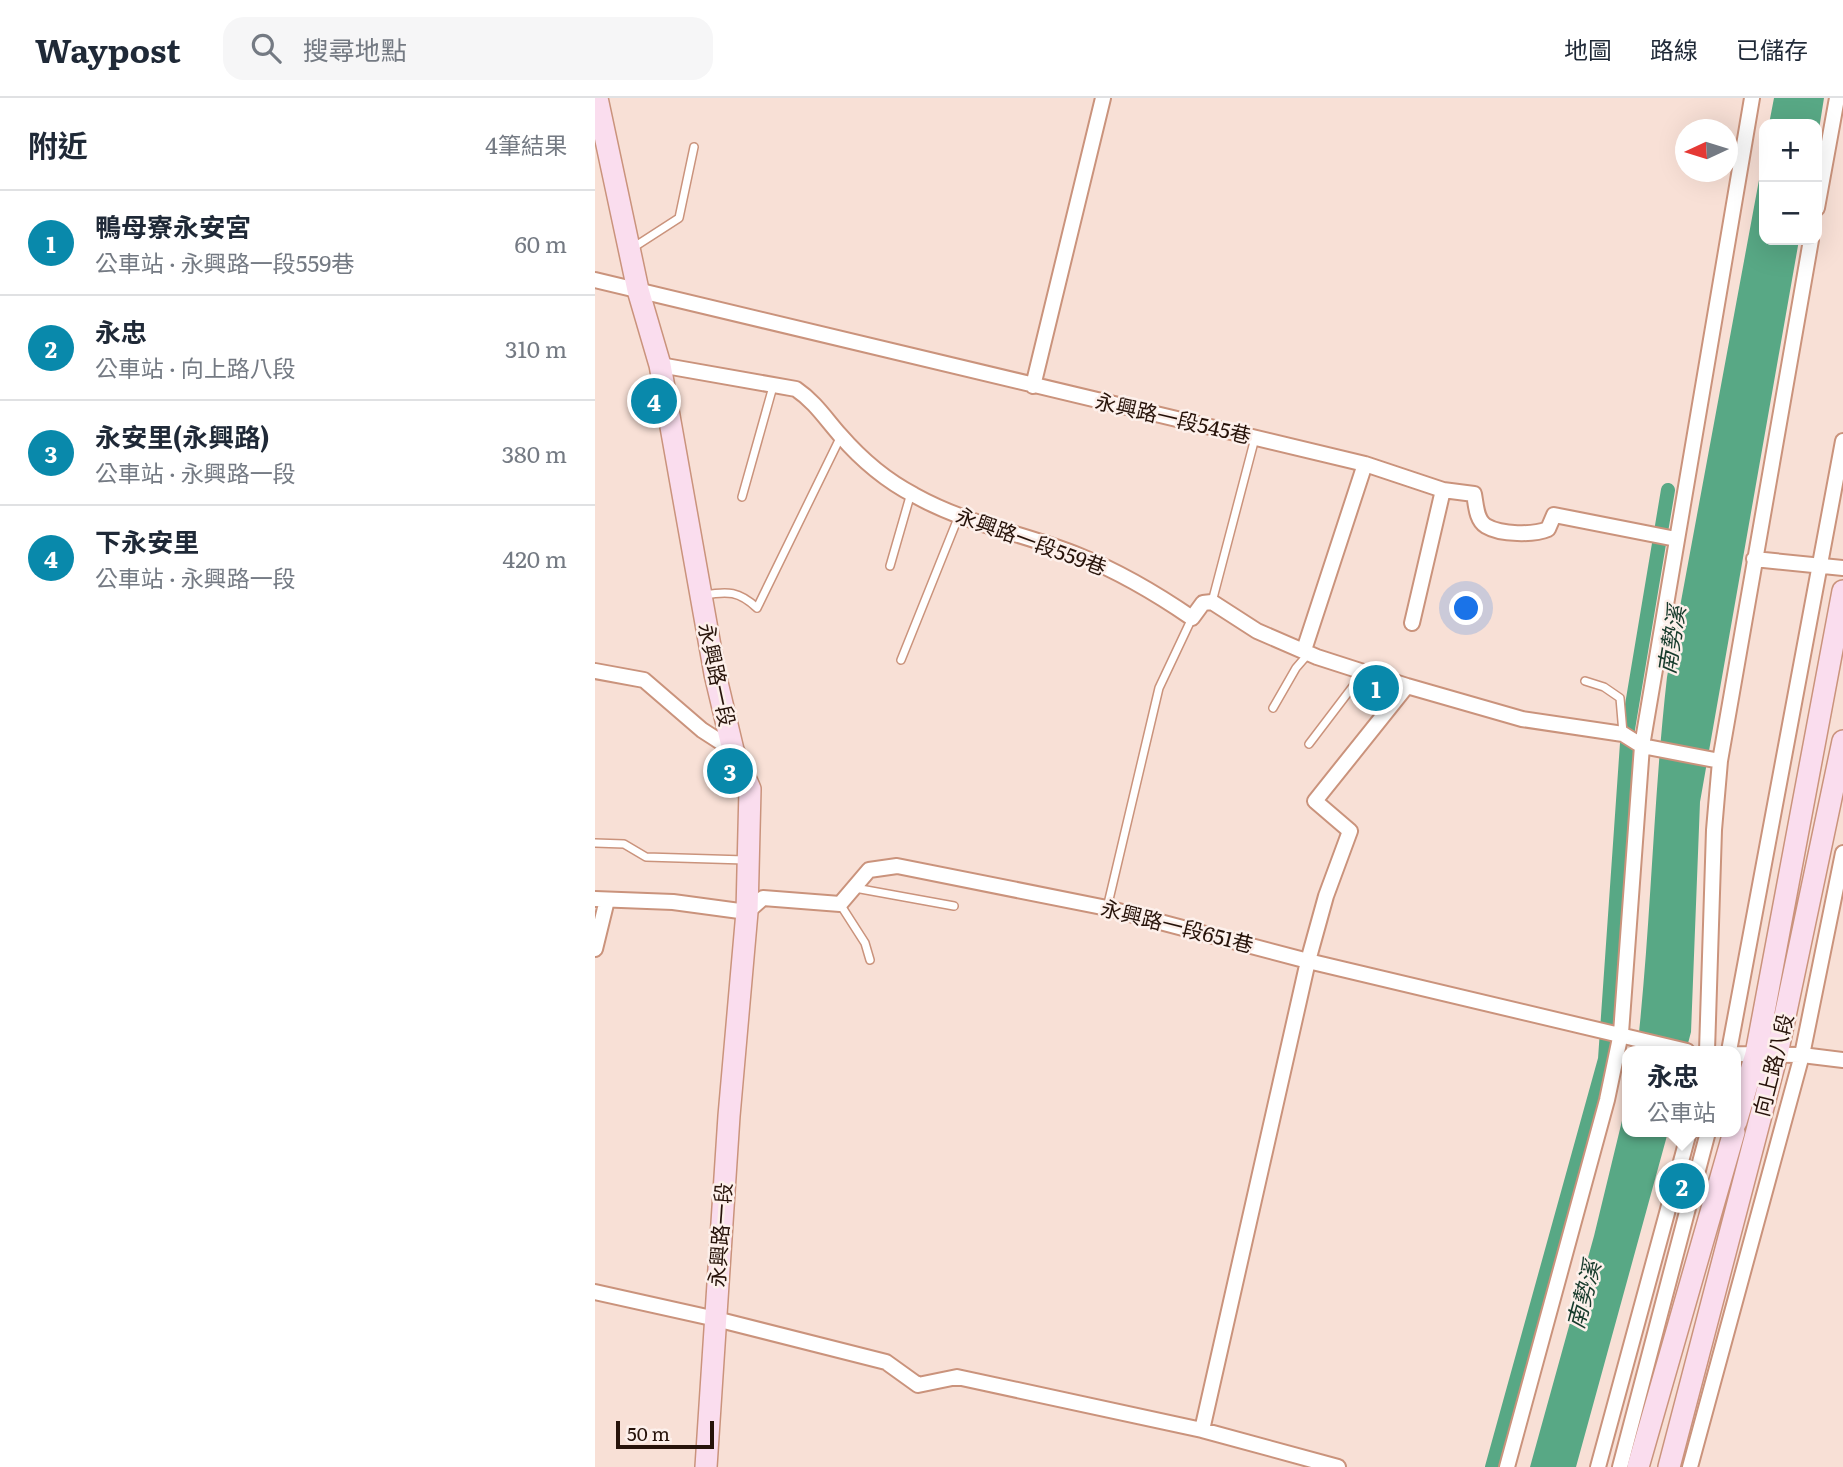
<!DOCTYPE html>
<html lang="zh-TW">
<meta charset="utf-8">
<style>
:root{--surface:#fff;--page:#f6f6f7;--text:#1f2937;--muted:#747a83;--line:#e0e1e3;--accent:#0989ab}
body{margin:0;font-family:Literata,"Noto Sans TC",serif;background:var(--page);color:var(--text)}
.controls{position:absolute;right:21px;top:21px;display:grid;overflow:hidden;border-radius:14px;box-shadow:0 7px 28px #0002}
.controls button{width:63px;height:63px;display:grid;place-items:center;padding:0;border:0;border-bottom:2px solid var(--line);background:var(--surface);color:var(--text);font:35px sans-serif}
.compass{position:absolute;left:1080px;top:21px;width:63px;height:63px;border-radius:50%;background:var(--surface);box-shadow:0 7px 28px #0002;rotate:266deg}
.scale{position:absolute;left:21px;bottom:18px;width:98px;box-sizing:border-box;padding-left:7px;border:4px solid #27130a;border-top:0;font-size:19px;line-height:24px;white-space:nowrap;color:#27130a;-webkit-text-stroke:5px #fdf0eb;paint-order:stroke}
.you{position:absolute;left:872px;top:511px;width:24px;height:24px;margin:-18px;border:5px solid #fff;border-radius:50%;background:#1a73e8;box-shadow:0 0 0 10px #1a73e833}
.badge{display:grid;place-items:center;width:46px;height:46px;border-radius:50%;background:var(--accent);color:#fff;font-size:23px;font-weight:700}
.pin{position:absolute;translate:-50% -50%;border:4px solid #fff;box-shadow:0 2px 7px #0006}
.popup{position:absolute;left:1027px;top:948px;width:119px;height:91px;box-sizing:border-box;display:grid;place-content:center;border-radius:14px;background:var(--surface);filter:drop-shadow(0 2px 5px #0005);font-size:23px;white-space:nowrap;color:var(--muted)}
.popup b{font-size:26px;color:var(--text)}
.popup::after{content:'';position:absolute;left:50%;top:100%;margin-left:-14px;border:14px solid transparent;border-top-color:var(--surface)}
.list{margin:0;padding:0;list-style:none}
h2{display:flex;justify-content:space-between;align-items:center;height:91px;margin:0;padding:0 28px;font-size:30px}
h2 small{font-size:23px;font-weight:400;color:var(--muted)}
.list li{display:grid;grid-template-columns:46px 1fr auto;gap:21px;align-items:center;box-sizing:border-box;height:105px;padding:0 28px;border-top:2px solid var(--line)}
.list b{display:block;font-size:26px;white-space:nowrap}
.list p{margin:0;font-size:23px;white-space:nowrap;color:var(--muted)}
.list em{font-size:23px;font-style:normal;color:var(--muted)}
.icon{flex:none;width:38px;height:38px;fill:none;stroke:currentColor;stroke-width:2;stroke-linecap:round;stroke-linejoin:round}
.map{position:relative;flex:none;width:1248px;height:1369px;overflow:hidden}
header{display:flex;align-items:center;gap:42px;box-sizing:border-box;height:98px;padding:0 35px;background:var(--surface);border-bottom:2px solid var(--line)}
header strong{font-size:33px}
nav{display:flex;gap:38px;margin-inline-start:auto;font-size:24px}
.search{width:490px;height:63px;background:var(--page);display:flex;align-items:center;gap:18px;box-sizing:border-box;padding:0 24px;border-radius:21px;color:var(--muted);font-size:26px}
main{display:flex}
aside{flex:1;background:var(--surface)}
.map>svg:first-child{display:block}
.water{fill:#58a885}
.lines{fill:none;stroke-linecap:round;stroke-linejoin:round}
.canal{stroke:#58a885;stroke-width:14}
.lane-casing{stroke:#ca937c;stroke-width:10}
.street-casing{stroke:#ca937c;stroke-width:18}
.secondary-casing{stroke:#ca937c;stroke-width:24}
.lane{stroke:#fff;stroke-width:7}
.street{stroke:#fff;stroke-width:14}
.secondary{stroke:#faddee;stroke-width:21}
.labels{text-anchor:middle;stroke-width:5;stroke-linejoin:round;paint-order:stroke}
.street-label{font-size:21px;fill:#27130a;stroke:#fdf0eb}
.water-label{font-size:23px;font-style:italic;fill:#173b2c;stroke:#fdf0eb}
</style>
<header>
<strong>Waypost</strong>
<div class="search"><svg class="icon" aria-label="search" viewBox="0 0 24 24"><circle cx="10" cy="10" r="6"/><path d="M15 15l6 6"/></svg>搜尋地點</div>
<nav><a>地圖</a><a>路線</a><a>已儲存</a></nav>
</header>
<main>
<aside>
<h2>附近<small>4筆結果</small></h2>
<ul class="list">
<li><span class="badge">1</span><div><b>鴨母寮永安宮</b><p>公車站 · 永興路一段559巷</p></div><em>60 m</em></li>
<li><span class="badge">2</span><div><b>永忠</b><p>公車站 · 向上路八段</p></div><em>310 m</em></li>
<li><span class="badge">3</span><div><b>永安里(永興路)</b><p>公車站 · 永興路一段</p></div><em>380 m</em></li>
<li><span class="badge">4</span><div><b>下永安里</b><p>公車站 · 永興路一段</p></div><em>420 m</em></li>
</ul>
</aside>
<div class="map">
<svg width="1248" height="1369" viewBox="0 0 1248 1369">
<rect width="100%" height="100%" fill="#f8e0d6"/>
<path class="water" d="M1179,0H1229L1222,44V26H1174Z
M1169,55V142H1204L1105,704L1096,934L1091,953H1042C1056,829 1058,703 1072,579Z
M1033,998V1034H1073L981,1369H935L999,1138Z"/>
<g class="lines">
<path class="canal" d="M897,1369L1010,961L1033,631L1073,392"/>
<g class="lane-casing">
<path id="lane" d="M36,151L84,120L99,49
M147,399L179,285
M295,468L316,395
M109,497C133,493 144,493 162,510L246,338
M617,504L660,340
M306,562L363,420
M990,583L1009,589L1025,600L1028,635
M678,610L701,570L714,555
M714,646L768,575
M0,745L29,746L51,759L150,762
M260,790L359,808
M245,806L270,845L275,862
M512,810L564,590L597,520"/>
</g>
<g class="street-casing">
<path id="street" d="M1222,110L1242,0
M0,182L770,366L848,392L879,396C881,406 881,422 891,428C906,437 939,437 953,431L959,417L1081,441
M65,267L201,291C220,304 230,320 245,337C265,360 292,383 319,397C375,428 429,435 485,458C525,474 562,496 597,520L608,505L617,504L662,533L722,559L812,588L927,621L1028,636L1047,648L1125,663
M438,288L508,0
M1159,461L1248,470
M817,525L848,392
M709,552L770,366
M0,573L49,582L107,632L138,652
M0,801L78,804L152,814L168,800L245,806L274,772L302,768L512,810L713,863L1092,953
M0,851L12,802
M1112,953L1119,732L1125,663L1216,142
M1134,953L1248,343
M1141,956L1207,957L1248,962
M0,1194L121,1221L291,1264L323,1287L362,1279L607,1332L743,1369
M607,1332L713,863L731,798L755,733L720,703L812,588
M912,1369L1012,1002L1026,935L1047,648L1157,0
M1003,1369L1094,1034
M1025,1369L1113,1034
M1095,1369L1207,957L1248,755"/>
</g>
<g class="secondary-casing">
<path id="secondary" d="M2,0L43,192L65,267L120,576L138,652L155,691L152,814L134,1018L111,1369
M1141,1024L1161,956L1248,493
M1043,1369L1139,1034
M1074,1369L1182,956L1248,643"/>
</g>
<use href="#lane" class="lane"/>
<use href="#street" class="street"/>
<use href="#secondary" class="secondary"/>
</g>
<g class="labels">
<g class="street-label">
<text transform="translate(578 321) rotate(13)" y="7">永興路一段545巷</text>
<text transform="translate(436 444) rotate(20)" y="7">永興路一段559巷</text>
<text transform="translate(121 577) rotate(78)" y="7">永興路一段</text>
<text transform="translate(582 829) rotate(14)" y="7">永興路一段651巷</text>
<text transform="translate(1179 967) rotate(-76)" y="7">向上路八段</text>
<text transform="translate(126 1137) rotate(-86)" y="7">永興路一段</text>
</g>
<g class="water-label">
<text transform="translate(1077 542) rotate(-81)" y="8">南勢溪</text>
<text transform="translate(989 1197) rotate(-75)" y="8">南勢溪</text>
</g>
</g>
</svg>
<div class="controls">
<button>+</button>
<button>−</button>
</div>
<svg class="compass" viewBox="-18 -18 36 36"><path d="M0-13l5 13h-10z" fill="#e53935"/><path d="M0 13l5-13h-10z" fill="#747a83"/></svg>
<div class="scale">50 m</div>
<div class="you"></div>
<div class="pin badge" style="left:781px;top:590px">1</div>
<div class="pin badge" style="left:1087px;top:1088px">2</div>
<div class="popup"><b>永忠</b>公車站</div>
<div class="pin badge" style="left:135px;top:673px">3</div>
<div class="pin badge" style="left:59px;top:303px">4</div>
</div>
</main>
